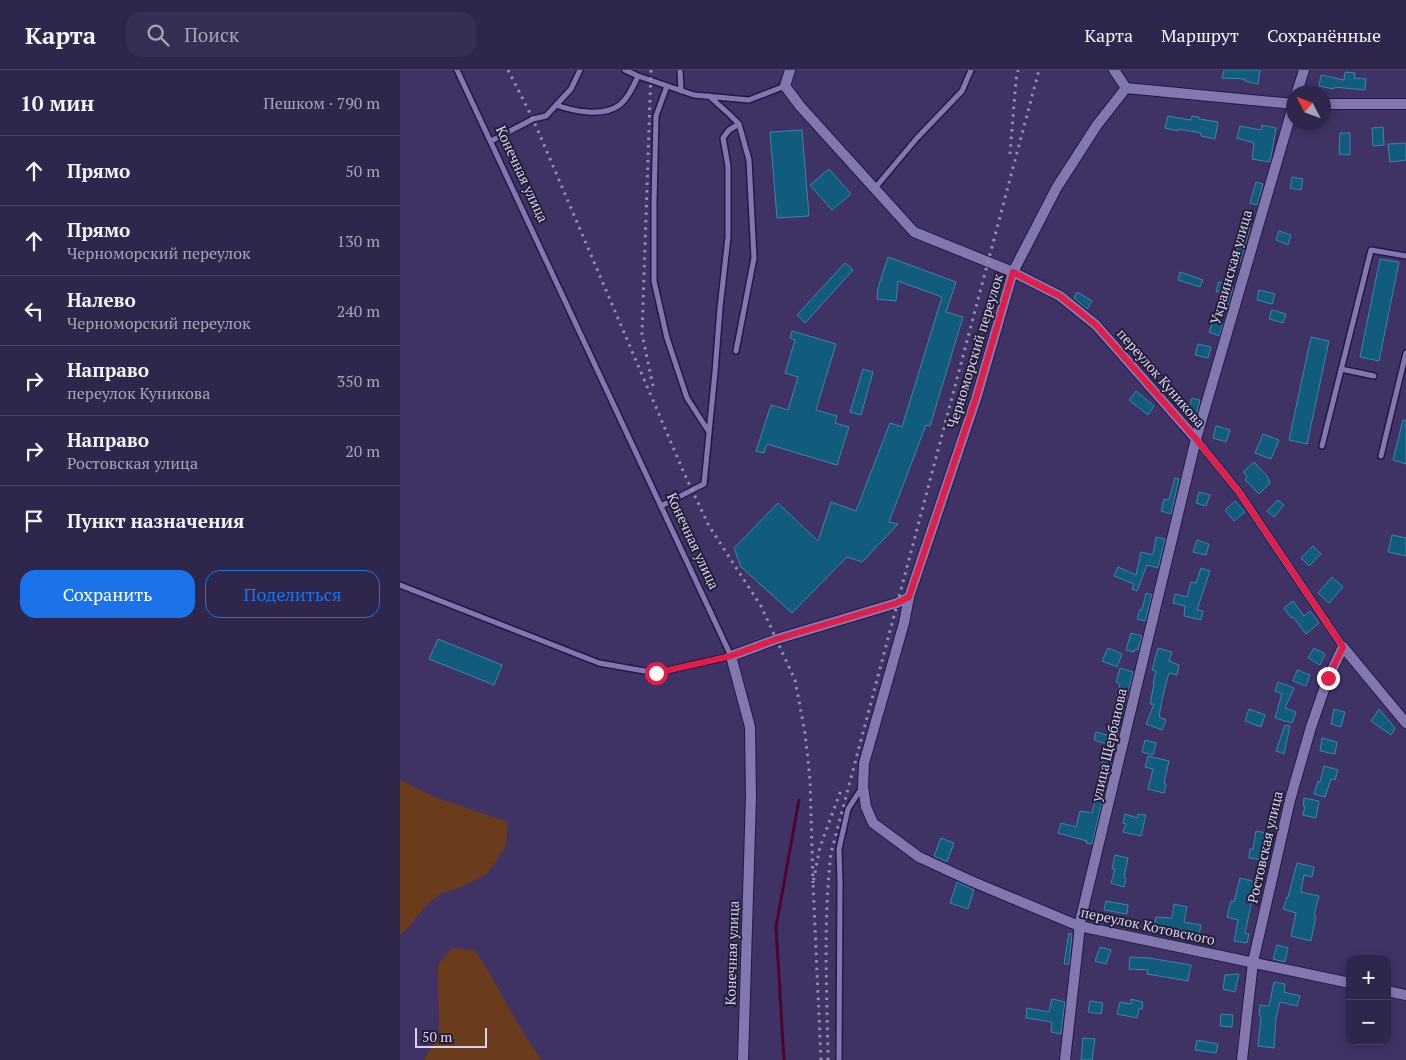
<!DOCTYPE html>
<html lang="ru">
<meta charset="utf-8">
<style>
:root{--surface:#2f264c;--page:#372e53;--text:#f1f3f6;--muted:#a7a5b5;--line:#4a4364;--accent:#1a73e8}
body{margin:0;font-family:"PT Serif",serif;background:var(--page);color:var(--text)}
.controls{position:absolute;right:15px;bottom:15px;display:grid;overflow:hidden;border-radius:10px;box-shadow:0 2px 8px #0003}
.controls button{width:45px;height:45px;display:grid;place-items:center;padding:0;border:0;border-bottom:1px solid var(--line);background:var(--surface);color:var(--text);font:25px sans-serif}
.compass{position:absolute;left:886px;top:15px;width:45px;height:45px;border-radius:50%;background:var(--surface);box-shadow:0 2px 8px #0003;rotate:312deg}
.scale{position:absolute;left:15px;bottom:12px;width:72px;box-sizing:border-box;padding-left:5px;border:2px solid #d7d2f1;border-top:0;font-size:14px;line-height:18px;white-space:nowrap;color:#d7d2f1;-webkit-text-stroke:4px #241f36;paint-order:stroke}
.stop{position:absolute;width:15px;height:15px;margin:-11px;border:4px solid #e11d48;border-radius:50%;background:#fff}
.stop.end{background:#e11d48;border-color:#fff;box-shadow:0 1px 5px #0008}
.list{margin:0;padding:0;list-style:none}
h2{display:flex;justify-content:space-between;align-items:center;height:65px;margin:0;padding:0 20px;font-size:21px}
h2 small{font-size:16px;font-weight:400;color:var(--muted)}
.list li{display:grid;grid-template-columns:32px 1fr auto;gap:15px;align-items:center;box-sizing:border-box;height:70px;padding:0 20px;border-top:1px solid var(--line)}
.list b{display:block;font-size:19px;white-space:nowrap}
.list p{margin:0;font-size:16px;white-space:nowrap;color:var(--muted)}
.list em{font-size:16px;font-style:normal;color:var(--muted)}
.actions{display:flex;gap:10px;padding:15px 20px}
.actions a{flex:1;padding:11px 0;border:1px solid var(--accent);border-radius:15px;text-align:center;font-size:18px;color:var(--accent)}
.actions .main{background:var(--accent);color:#fff}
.icon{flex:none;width:28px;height:28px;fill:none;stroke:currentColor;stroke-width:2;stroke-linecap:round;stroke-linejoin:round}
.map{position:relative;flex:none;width:1006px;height:990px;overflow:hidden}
header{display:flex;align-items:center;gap:30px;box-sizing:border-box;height:70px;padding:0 25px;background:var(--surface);border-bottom:1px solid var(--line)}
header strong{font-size:24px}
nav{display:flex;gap:28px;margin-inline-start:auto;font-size:18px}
.search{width:350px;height:45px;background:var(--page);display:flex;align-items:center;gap:12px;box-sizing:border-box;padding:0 18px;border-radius:15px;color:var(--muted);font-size:19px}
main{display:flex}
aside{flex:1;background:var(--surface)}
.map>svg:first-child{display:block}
.green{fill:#6a3c1b}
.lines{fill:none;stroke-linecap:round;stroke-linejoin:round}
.stream{stroke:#4e042d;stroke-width:3}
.building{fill:#115c7d;stroke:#4183a6}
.service-casing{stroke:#261748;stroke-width:8}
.pedestrian-casing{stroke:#261748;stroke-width:9}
.minor-casing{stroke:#261748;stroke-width:12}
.tertiary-casing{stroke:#261748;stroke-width:12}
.service{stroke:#8377b0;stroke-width:5}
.pedestrian{stroke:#8377b0;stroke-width:7}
.minor{stroke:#8377b0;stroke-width:10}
.tertiary{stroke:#8377b0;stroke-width:10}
.rail{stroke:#948cb4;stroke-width:3;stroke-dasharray:2.5 5;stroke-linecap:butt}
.route{stroke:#e11d48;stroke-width:6}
.labels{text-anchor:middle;stroke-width:4;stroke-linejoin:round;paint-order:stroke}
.street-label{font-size:14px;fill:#d7d2f1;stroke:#241f36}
</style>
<header>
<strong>Карта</strong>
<div class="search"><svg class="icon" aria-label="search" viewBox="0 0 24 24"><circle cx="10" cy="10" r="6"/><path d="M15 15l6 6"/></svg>Поиск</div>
<nav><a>Карта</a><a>Маршрут</a><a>Сохранённые</a></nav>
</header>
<main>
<aside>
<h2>10 мин<small>Пешком · 790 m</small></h2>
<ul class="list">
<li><svg class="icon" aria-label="ahead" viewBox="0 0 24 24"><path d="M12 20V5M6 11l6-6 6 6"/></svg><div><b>Прямо</b></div><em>50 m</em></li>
<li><svg class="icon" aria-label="ahead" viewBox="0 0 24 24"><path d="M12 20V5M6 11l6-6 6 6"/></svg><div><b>Прямо</b><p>Черноморский переулок</p></div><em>130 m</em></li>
<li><svg class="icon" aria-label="left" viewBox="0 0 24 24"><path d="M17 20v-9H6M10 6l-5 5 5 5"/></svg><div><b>Налево</b><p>Черноморский переулок</p></div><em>240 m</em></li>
<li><svg class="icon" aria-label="right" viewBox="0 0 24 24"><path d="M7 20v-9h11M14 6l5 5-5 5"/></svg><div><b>Направо</b><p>переулок Куникова</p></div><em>350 m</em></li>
<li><svg class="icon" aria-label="right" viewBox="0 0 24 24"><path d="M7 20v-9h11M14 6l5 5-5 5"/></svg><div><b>Направо</b><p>Ростовская улица</p></div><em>20 m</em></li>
<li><svg class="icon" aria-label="arrive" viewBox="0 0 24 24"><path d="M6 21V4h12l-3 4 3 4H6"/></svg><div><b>Пункт назначения</b></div></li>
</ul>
<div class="actions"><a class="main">Сохранить</a><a>Поделиться</a></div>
</aside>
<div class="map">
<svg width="1006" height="990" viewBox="0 0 1006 990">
<rect width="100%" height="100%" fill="#3f3265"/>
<path class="green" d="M0,710L35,727L108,752L106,776L87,804L63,816L40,824L26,835L8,858L0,865Z
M52,878L75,880C99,916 116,956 142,990H24L39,964L38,895Z"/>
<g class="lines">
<path class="stream" d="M384,990L376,857L399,730"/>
</g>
<path class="building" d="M824,0H860L858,14L845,11V9L822,8Z
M945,2L955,3L954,8L966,9L965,20L934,17V19L919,16L921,5L944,10Z
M768,46L791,50L792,46L799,47V49L818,52L815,69L801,66V63L779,59L778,61L765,58Z
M862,55L876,58L870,92L852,89L854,73L837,68L840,56L861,60Z
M983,57L984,75L973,76L972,58Z
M402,60L409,146L377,148L370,62Z
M940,63H950V85L939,84Z
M1006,73V90L990,92L988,74Z
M429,99L451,124L432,140L410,115Z
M892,107L903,109L901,120L890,118Z
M856,112L863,114L857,135L850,133Z
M841,155L850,158L840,192L834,190L840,170L837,169Z
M879,161L891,165L888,175L876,170Z
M488,187L556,212L546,242L563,247L530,356L526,355L489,452L498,454L462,492L447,487L392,543L341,497L334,478L378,433L418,471L431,432L456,441L490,353L502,357L542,227L498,211L496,231L477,229L478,218Z
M980,189L999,192L979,291L960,287Z
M445,193L453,200L405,253L397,245Z
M780,202L803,210L800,217L778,210Z
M819,212L833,217L827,239L823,238L827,225L816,221Z
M859,220L875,224L872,234L857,230Z
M677,222L692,231L687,239L674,228Z
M872,240L886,244L883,253L869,249Z
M813,250L823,254L819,266L809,262Z
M392,261L436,274L416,340L437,346L435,353L449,357L437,395L367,374L364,383L356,381L371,335L388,340L398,307L385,303L395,270L390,268Z
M911,267L929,271L907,374L889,370Z
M798,274L811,277L808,288L795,285Z
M463,299L473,302L461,345L450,342Z
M736,321L754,336L748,345L729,330Z
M792,328L800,330L796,346L787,344Z
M1003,350H1006V394L993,390Z
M816,356L830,360L826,372L813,368Z
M863,364L879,370L871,389L855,383Z
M854,392L867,406L870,413L859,424L845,410L847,406L843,402Z
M775,408L779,409L771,444L761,441L764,429L769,430Z
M799,422L810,425L806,436L796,433Z
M878,430L884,435L874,447L867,441Z
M835,431L845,442L834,451L825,440Z
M992,465L1006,468V486L988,482Z
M756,467L765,469L758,498L747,495L737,521L732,519L734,514L714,506L718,497L736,505L741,482L753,485Z
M797,470L809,474L806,485L793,482Z
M913,476L921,484L909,496L901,488Z
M801,498L810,501L797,540L803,541L801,550L784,546L785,536L773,533L775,524L787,527L791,512L796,513Z
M932,507L943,517L929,533L918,523Z
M746,523L752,525L745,551L737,549L740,539L742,540Z
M893,531L904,546L910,541L919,553L906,564L893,547L891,548L884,538Z
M731,563L742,566L738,580L735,579L734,582L726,580Z
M38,569L102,595L94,615L29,589Z
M708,578L722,584L717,597L702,591Z
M758,578L772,582L769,591L779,595L777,605L769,603L763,625L759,647L766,650L762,660L746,654L754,634H750L754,614H753L756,601L752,600Z
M914,578L925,584L920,595L908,588Z
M720,598L733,602L692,774L686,773L687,771L658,763L661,753L676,757L680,741L692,743L700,712L697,711L707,674L694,670L696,662L710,666L717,634H715L720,614L716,612Z
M897,600L910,605L906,616L893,611Z
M878,612L894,618L885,638L896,642L892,653L875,648L882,624L875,621Z
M849,639L865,645L861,657L845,651Z
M934,639L945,642L941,657L931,654Z
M979,639L995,658L991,665L971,651Z
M885,655L890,656L884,684L876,681Z
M922,668L937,672L935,684L920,681Z
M745,670L756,673L753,685L742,682Z
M748,686L769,691L764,713L766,714L764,723L748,719L753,699L745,697Z
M924,696L938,700L935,710L931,709L925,727L914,724L918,711L920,712Z
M904,728L919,731L916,748L903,745L905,736H903Z
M725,744L737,748L738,744L746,745L741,766L723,762L726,754L723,753Z
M856,761L867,763L862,790L849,788L850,779H853Z
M541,768L554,773L547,792L534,786Z
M715,785L728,788L724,807L726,808L724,817L711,813L715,799H712Z
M897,793L914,797L912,807L904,805L901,822L919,826L914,845L916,846L911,871L891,866L896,843L883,839L887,827H888Z
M840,808L856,812L845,863L849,864L847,873L834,871L838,850L827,847L831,831L834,832Z
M557,812L574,820L568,839L550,833Z
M706,831L728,835L727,844L704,840Z
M774,834L787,837L784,852L801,855L798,870L778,866L779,859L754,856L756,847L772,848Z
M669,863L672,864L669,894H664Z
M877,875L888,878L885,892L873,889Z
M700,877L711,880L706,894L695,891Z
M730,887L749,888L791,895L788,911L747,904L748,900L729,899Z
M839,904L835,922L823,919L825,905Z
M874,912L885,914L884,922L900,926L897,936L880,932L876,948L874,978L858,976L861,946L859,945L860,935L869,936Z
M652,929L665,932L661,964L651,962L652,952L626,948L627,938L649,942Z
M731,929L743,932L742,939H739L737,948L717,944L720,932L731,934Z
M690,931L703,933L701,944L688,942Z
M821,944L833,945L832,957L820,956Z
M683,968L695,969L692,990H681Z
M797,970L818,974L816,983L795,980Z"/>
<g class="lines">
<g class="service-casing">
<path id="service" d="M225,0L238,6L294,25L349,30L385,16
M280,0L281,21
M267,16L256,46L254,132V211L267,268L287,328L309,362
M309,26L329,44L339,54L349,90L354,188L336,281
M156,35C167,39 176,41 188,42C218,44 227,32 238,6
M91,71L133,49L146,46L171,19L180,0
M475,118L517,68L562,21L571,0
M941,299L974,306
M922,376L971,180L1006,186
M981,386L1006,283
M261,436L304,414L315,302L320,238L328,167V96L323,68L329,60L339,54
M0,515L199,593L256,603L331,586L57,0
M439,990L440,813L439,779L448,739L461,719"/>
</g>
<g class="pedestrian-casing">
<path id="pedestrian" d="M796,369L839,422L943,577"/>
</g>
<g class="minor-casing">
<path id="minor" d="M390,0L385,16L400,36L514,162L613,202L660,226L696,255L796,369
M714,0L726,18
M897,22L904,0
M509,527L504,553L464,693L463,717L466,737L473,753L519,787L571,811L679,856L950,913
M987,921L1006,925
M665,990L679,865V856L796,369L894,33
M842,990L853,892L890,730L911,657L928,608L943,577L1006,653"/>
</g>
<g class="tertiary-casing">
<path id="tertiary" d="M924,34H1006
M343,990L351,726L350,657L331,586L377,569L497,533L509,527L576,329L613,202L657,117L697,55L726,18L894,34"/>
</g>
<use href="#service" class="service"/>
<use href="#pedestrian" class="pedestrian"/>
<use href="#minor" class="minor"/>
<use href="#tertiary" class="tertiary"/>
<path class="rail" d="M108,0L133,49L284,403L309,456L361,536L395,610L405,663L410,709L413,813
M251,0L242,264L253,316
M610,84L616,10L618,0
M421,990L413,813L420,777L441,720
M428,990C427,921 423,852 431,783L639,0"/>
</g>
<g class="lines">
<path class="route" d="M256,603L331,586L377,569L497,533L509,527L576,328L613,202L660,226L696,255L796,369L839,422L943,577L928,608"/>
</g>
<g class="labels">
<g class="street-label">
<text transform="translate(122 104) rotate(65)" y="5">Конечная улица</text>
<text transform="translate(831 197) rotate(-74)" y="5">Украинская улица</text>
<text transform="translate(575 281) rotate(-73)" y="5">Черноморский переулок</text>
<text transform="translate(761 308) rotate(49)" y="5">переулок Куникова</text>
<text transform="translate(293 471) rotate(65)" y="5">Конечная улица</text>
<text transform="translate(709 675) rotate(-77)" y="5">улица Щербанова</text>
<text transform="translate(865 777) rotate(-77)" y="5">Ростовская улица</text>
<text transform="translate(748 856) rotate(12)" y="5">переулок Котовского</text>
<text transform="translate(332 883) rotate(-88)" y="5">Конечная улица</text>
</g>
</g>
</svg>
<div class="controls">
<button>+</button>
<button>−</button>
</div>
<svg class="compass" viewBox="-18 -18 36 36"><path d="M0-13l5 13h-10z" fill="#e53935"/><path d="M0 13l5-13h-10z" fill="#a7a5b5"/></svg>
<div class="scale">50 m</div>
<div class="stop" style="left:256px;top:603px"></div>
<div class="stop end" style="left:928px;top:608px"></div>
</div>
</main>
